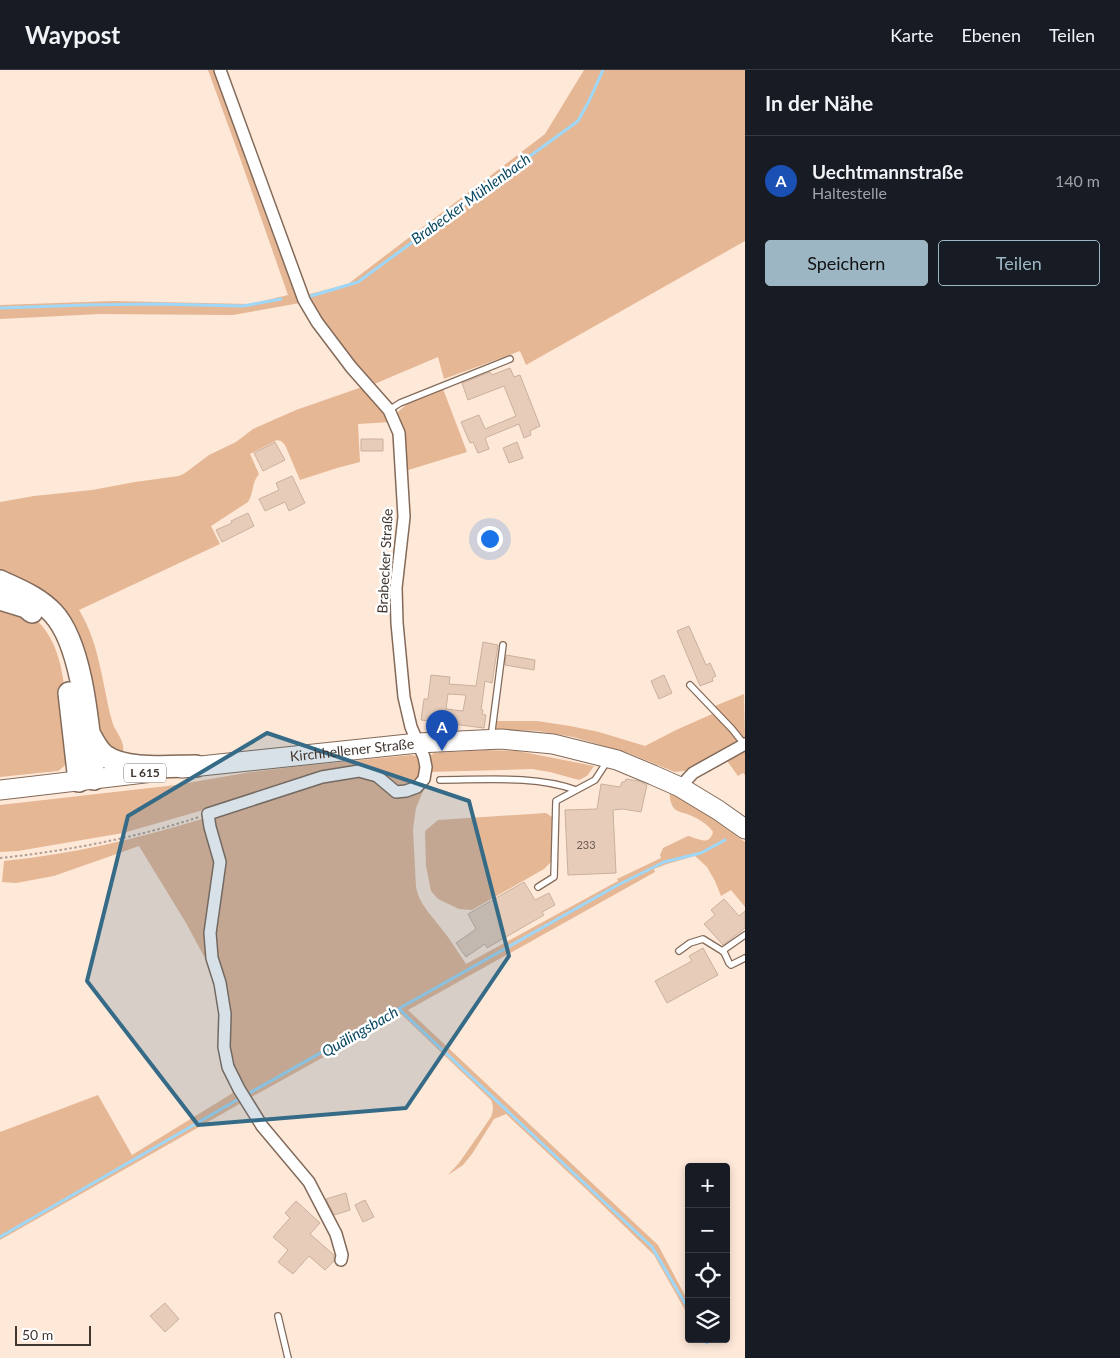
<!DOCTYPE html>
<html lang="de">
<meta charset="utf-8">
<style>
:root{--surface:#171b24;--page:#20242c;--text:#f1f3f6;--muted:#9ea1a6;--line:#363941;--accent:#9cb6c4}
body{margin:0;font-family:Lato,sans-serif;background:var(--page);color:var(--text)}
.controls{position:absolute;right:15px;bottom:15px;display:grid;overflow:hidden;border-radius:5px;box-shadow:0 2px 8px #0003}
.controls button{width:45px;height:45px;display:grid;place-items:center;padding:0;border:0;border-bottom:1px solid var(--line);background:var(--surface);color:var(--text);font:25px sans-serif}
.scale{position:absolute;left:15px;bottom:12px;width:76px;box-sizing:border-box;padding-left:5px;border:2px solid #41362f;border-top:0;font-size:14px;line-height:18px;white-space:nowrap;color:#41362f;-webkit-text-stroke:4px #fff;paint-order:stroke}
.you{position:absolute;left:489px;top:468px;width:18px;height:18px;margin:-12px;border:4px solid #fff;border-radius:50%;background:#1a73e8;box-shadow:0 0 0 8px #1a73e833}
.badge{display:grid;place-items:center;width:32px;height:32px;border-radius:50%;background:var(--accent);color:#fff;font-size:16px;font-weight:700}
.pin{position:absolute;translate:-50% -41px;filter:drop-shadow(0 1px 2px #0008)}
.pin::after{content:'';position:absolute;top:26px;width:18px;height:15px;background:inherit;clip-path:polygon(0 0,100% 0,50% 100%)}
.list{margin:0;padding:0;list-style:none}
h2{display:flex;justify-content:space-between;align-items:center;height:65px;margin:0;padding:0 20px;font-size:21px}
h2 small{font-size:16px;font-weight:400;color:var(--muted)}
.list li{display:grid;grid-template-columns:32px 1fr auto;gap:15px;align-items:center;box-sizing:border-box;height:90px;padding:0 20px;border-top:1px solid var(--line)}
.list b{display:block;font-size:19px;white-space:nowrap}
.list p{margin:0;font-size:16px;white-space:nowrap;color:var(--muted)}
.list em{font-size:16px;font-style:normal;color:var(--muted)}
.actions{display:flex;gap:10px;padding:15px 20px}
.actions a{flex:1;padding:11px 0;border:1px solid var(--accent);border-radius:5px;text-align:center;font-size:18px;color:var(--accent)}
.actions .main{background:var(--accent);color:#111}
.icon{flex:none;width:28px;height:28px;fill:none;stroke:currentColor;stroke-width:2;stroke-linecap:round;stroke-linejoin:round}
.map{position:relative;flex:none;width:745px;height:1288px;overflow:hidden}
header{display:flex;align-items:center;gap:30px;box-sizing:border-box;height:70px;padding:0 25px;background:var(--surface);border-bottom:1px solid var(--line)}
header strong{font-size:24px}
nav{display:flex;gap:28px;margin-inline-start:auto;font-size:18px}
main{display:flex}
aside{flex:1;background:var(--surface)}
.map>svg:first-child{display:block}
.green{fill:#e6b795}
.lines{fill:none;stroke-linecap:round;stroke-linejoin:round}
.stream{stroke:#9ed7f7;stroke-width:3}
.building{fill:#e7ccb9;stroke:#cab09d;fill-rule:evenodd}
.service-casing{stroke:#836a59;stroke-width:8}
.minor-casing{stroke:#836a59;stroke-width:14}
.primary-casing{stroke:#836a59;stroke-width:21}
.motorway-casing{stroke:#836a59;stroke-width:24}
.path{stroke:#af9e91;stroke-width:2;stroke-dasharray:2.5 2.5;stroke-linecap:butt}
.service{stroke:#fff;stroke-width:5.5}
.minor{stroke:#fff;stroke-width:11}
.primary{stroke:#fff;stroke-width:19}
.motorway{stroke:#fff;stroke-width:21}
.marked{fill:#356b87;fill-opacity:0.2;stroke:#356b87;stroke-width:4;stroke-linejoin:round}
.labels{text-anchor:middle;stroke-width:5;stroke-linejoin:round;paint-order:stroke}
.number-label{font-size:11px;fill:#6a5c52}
.shield{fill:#fff;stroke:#7a726d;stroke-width:1}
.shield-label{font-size:12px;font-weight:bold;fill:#41362f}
.street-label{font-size:14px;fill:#41362f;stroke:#fff}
.water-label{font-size:15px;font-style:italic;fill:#084762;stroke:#fff}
</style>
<header>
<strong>Waypost</strong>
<nav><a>Karte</a><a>Ebenen</a><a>Teilen</a></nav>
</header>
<main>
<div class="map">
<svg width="745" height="1288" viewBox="0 0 745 1288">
<rect width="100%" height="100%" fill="#fee8d8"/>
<path class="green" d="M208,0H216L241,69L242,77L245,89L252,106L261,123L300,233L233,245L100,244L0,249V235L114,231L250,234L288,225L240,88Z
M584,0H745V171L526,295L520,281L444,309L438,287L372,315L331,265L306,225L348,214L545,64Z
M362,317L387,344L391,352L358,354L360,392L337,398L300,410L285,375L281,371L277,370L250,384L259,404C251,414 254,423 248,432L211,456L220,474L79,540C100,574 102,614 112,651C114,659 120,665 122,672C124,676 123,683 124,687L100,671L80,572L0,503V432L34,426L92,420L135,412L179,406L185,403L209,385L236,372L253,359L296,340Z
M443,319L467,382L405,401L398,342L407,334Z
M0,533C9,537 28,543 35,549C71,579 66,649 68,692L62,698L58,701L0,707Z
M744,624L745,669L697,697L685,701L675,702L628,683L573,667L538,661L496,659L497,651H537L570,656L599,662L645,676L676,660L719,641L715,636Z
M745,676V705L743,703L738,706L725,688Z
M486,680L518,681L594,696L587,706L579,710L550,702L532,699L429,702L430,686L434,683Z
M411,685L416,686L419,689L421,702L416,712L403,716L399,715L374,698L358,696L123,763L18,781L0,782V735L176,715L251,702L301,696Z
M352,705L371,708L381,716L424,719L416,738L413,759L416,817C419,834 431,845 441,858C450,869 458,882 466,894L618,811L617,809L661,788L660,785L663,778L688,766C698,768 709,777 713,762C707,753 697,748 687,744C684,743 679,742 676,740C671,737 669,727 670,722L702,741L745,772V837L731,820L721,826L715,811L707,797L695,786L667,794L654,799L655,802L408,940L658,1175L689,1233V1247L654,1185L586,1119L506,1044L494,1049L472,1084L463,1095L448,1105L459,1093L491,1047C493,1041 494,1036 491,1030L401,944L248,1029L234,1003L227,967L209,891L207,892L186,853L139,776L54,806L16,813L2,812L4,791C73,784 136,769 202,749L203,753L319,711Z
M546,743L552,747V791L544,799L472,840L459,839L438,829L431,821L426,796L425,761L438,750Z
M236,1021L243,1032L0,1170V1062L98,1025L132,1085Z"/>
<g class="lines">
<path class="stream" d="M311,226L358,212L578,51L589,31L603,0
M0,238L85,235L155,234L243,236L281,229
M399,939L652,1177L689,1240
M0,1167L230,1034L616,816L664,792L701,783L725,770
M705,1269L707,1273"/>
</g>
<path class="building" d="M510,298L514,307L520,305L540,356L530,361L531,365L524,368L519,354L485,368L489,379L478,383L473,372L470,373L461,352L479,345L485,359L516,346L504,316L468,330L462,313L490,302L492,305Z
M361,369H383V381H361Z
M275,372L285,390L263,401L254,383Z
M517,372L523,388L509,393L503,378Z
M292,406L305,433L289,441L285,432L265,441L259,429L279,420L276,413Z
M248,443L254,456L222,472L216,460L232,453L231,451Z
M689,556L706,595L710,593L716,606L712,608L713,611L700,616L677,561Z
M483,572L498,575L492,613L485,611L481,640H483L482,644L486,645L484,658L421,650L424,629H428L431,605L450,607L449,614L476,616ZM448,624L466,625L463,641L446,639Z
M506,585L535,590L534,600L505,595Z
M664,605L672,623L659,629L651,611Z
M626,709L639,711L647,715L641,742L623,739L613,740L616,803L568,805L565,740L597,739L601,714L620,717L622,712H625Z
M524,812L535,830L549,823L555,835L542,842L544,845L487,878L485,874L466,887L456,873L476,859L468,844Z
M724,829L739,846L745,841V858L723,875L704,854L715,845L711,840Z
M703,878L718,905L667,933L655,911L692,891L689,886Z
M346,1123L350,1140L334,1145L326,1129Z
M365,1130L374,1147L363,1152L355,1135Z
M296,1131L320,1153L310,1164L334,1185V1191L325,1200L309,1186L293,1204L278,1192L288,1180L273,1167L290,1148L285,1143Z
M165,1233L179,1249L165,1262L150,1246Z"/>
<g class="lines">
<g class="service-casing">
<path id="service" d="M389,340L400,333L510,289
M690,615L732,659L744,674
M491,668L503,575
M440,710C483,710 535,705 576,720
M538,817L554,807L556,731L595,710L608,690
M679,881L690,873L703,869L724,882L729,893L731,895L745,888
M722,881L745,865
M278,1246L288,1288"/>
</g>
<g class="minor-casing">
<path id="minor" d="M220,0L304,230L317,252L351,297L389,340L399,363L404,447L396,518L397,553L404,627L411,657L424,687L426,697L424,709L417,717L406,721L396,722L377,706L359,701L322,707L208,744L210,757L220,792L210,863L212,888L220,913L225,944L224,977L228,997L239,1019L262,1056L309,1112L336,1164L342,1185L341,1190
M680,717L693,703L745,674"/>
</g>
<g class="primary-casing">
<g id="primary">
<path id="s1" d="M182,698L418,673L501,669L553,674L617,690L653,705L680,717L718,740L745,759"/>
<path d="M0,720L153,702"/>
</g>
</g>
<g class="motorway-casing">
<path id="motorway" d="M0,511C19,520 38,527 53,543C84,576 89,665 94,709
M0,529L26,537L32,542
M69,623L79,711
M89,663C93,670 97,679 104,685C125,701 170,696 196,696"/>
</g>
<path class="path" d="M0,788C67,781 135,768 199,747"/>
<use href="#service" class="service"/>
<use href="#minor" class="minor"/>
<use href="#primary" class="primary"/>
<use href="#motorway" class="motorway"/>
</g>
<path class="marked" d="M267,663L469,731L509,886L406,1038L198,1055L87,911L128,746Z"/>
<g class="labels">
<g class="number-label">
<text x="586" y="779">233</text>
</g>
<rect class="shield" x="124" y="693.5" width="42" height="19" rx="4"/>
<g class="shield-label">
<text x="145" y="707">L 615</text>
</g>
<g class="street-label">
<text transform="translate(385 491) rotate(-87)" y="5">Brabecker Straße</text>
<text dy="5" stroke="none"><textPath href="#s1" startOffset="171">Kirchhellener Straße</textPath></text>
</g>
<g class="water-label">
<text transform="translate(471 129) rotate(-36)" y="5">Brabecker Mühlenbach</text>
<text transform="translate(360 962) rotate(-30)" y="5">Quälingsbach</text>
</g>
</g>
</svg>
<div class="controls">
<button>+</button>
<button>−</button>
<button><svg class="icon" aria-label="locate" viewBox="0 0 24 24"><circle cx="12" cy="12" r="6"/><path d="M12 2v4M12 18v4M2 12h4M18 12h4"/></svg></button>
<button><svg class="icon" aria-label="layers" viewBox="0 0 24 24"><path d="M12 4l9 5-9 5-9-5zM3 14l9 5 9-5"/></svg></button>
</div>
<div class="scale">50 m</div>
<div class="you"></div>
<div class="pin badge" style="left:442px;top:681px;background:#1a4fb4">A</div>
</div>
<aside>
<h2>In der Nähe<small></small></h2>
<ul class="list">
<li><span class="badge" style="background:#1a4fb4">A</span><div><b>Uechtmannstraße</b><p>Haltestelle</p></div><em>140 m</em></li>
</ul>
<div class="actions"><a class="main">Speichern</a><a>Teilen</a></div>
</aside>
</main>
